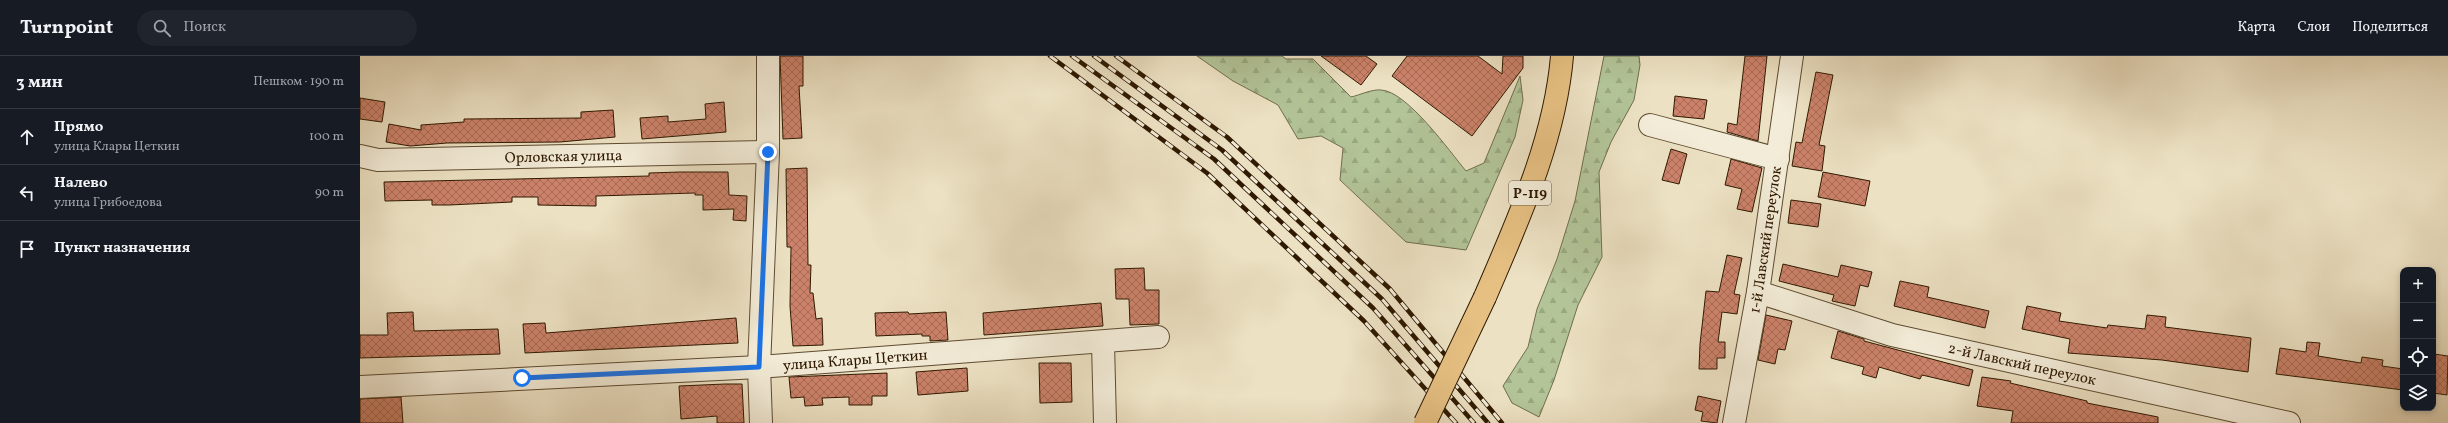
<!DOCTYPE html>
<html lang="ru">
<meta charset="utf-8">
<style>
:root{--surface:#171b24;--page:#20242c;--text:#f1f3f6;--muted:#9ea1a6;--line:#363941}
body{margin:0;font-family:Vollkorn,serif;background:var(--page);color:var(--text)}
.controls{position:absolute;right:12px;bottom:12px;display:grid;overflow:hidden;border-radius:8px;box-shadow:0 2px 6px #0003}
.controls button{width:36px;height:36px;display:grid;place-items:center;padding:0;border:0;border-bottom:1px solid var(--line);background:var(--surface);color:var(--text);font:20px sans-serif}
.stop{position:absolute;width:12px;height:12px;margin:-9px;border:3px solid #1a73e8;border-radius:50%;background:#fff}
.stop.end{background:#1a73e8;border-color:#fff;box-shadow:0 1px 4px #0008}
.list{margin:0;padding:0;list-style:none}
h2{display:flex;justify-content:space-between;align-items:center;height:52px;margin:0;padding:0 16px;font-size:17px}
h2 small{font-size:13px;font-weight:400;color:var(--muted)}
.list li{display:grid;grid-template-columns:26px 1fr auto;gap:12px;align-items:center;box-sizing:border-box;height:56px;padding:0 16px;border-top:1px solid var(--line)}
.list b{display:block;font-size:15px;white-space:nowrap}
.list p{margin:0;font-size:13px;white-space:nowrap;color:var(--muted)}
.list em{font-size:13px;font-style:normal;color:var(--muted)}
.icon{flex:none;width:22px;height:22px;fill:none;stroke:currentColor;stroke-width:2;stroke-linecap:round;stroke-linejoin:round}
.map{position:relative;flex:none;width:2088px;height:367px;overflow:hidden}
header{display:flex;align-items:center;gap:24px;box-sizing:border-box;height:56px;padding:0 20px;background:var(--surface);border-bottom:1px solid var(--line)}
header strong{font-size:19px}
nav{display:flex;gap:22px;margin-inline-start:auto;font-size:14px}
.search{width:280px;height:36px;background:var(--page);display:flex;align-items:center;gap:10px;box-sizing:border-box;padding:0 14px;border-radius:22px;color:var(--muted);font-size:15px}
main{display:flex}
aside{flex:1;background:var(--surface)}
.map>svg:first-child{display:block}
.forest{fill:url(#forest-firs);stroke:#706e4c}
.building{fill:url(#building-cross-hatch);stroke:#2f1900}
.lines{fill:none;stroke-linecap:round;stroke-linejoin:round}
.minor-casing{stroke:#5e4b31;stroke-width:24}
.highway-casing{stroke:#2f1900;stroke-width:24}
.minor{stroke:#f3ecd8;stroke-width:22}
.highway{stroke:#e6c082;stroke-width:22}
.rail-casing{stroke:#2f1900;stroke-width:4.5}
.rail{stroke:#f3ecd8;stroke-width:3;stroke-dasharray:9;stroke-linecap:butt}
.highway-bridge-casing{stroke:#2f1900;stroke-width:24;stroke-linecap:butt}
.highway-bridge{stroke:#e6c082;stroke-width:22}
.route{stroke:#1a73e8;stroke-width:5}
.labels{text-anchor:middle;stroke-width:3;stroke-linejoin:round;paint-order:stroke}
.shield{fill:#f3ecd8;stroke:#6a5841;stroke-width:1}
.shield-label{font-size:14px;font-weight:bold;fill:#2f1900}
.street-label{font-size:15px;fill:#2f1900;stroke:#f3ecd8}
</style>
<header>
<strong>Turnpoint</strong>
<div class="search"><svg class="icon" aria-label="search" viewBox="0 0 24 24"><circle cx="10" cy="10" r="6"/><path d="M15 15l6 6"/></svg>Поиск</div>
<nav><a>Карта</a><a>Слои</a><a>Поделиться</a></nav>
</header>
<main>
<aside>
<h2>3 мин<small>Пешком · 190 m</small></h2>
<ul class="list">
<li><svg class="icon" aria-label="ahead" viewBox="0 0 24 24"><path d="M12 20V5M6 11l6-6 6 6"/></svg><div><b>Прямо</b><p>улица Клары Цеткин</p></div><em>100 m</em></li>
<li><svg class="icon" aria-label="left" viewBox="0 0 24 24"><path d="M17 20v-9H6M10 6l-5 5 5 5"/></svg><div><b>Налево</b><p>улица Грибоедова</p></div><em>90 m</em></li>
<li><svg class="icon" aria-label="arrive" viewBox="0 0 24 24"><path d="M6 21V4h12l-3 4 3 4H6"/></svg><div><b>Пункт назначения</b></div></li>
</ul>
</aside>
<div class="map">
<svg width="2088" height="367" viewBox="0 0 2088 367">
<defs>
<pattern id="forest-firs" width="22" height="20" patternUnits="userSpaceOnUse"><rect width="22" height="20" fill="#b2c498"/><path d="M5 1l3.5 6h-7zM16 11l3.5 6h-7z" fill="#99a881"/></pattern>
<pattern id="building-cross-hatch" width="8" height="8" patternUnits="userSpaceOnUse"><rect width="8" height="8" fill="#cc826a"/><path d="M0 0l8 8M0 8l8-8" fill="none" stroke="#a66a55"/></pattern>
</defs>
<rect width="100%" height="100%" fill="#ece1c3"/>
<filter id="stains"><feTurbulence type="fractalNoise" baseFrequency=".005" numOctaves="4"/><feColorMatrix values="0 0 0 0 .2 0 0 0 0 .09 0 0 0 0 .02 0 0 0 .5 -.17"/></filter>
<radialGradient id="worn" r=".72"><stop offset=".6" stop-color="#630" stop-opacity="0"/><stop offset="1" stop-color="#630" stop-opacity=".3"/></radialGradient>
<path class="forest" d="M837,0H922L926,3H953L991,41C1000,39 1012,33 1021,34C1047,35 1090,96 1106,115L1124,107L1160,20L1163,44L1155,81L1106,194L1046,186L980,124L983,92L961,80L938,83L918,49L873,25Z
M1244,0H1279L1280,9L1274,44L1251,86L1239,116L1242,201L1218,249L1194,324L1179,361L1152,347L1143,330L1168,291L1177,253L1197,203L1215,145Z"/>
<path class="building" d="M420,0H443V30H439L442,82L423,83Z
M961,0H1006L1017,8L1001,29Z
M1047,0H1118L1142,18L1143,0H1163V12L1112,80L1032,20Z
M1385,0H1407L1398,85L1367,76L1368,67L1377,69Z
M1456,16L1473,19L1459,89L1465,90L1462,115L1432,110L1436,86L1442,87Z
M1315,40L1347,44L1344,63L1313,60Z
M0,42L25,46L22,66L0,63Z
M364,46L366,76L282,83L280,62L308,60V66L346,63L345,48Z
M253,54L255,81L200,86L87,87L50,90L26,86L29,68L61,74V69L104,66V63L221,62V56Z
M1311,93L1327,98L1319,128L1302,124Z
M1371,103L1402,112L1392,156L1377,153L1382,133L1365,129Z
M447,112L448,209H451L450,237H453L456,263L462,262L463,289L433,290L430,250L431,191H427L426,113Z
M320,116H368L369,139L387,140L386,165L373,164L374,153L343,154V139H335V137L236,140V150L178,149V141H152V146L89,149H72V144L25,145L24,126L289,120V117Z
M1463,116L1510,125L1505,150L1458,141Z
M1431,144L1461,148L1458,171L1428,167Z
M1367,199L1382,202L1374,238L1380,239L1377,258L1362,256L1358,286H1365V302H1357V313H1339L1340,288L1346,235L1359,236Z
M1423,208L1478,221L1481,209L1512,216L1508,231L1500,229L1495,250L1472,245L1474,239L1419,225Z
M784,212L785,234H799V268L770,269L769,243H756L755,213Z
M1540,225L1569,231L1567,241L1629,255L1625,272L1534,250Z
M741,247L743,270L624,279L623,257Z
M1667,250L1701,257L1699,265L1747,272L1748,269L1785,273L1787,259L1806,261L1805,271L1891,282L1888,316L1802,304L1708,297L1710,283L1662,273Z
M53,256L54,275L138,273L140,298L0,302V279H28L27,257Z
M548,256L549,258L586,256L588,284L570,285V280H562V278L516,280L515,257Z
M1406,259L1432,265L1425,294L1418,293L1415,308L1398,304Z
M376,262L378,287L165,297L163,268L185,267L186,277Z
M1478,275L1504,283V285L1613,314L1609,330L1562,319L1560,323L1519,311L1516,322L1502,318L1504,311L1471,302Z
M1947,286L1960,287L1958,300L2001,307L2002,301L2023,304L2022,310L2043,313V334L1916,318L1920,292L1946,296Z
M2074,298L2088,300L2087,339L2073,337Z
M679,307H711L712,346L680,347Z
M607,312L608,335L558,339L556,316Z
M527,317V340H512V349H489V341L462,342L463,349L445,350L444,341L431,342L429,321Z
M1622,321L1651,325L1650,327L1727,345V347L1798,361V367H1651L1653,355L1617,350Z
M365,328H382L384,367H357V360L321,363L319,330Z
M1338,340L1361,345L1357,367L1341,365L1343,356L1335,354Z
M41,341L43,367H0V343Z"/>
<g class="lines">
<g class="minor-casing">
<g id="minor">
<path d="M1290,69L1418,103"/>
<path id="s1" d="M0,100L18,104L408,96"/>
<path id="s2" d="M1398,236L1532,279L1929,367"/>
<path d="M743,287L745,367"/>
<path id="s3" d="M0,331L399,311L798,281"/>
<path d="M401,367L399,311L408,96V0"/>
<path id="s4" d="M1374,367L1398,236L1432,0"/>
</g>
</g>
<g class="highway-casing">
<path id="highway" d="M1125,241C1158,164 1195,84 1202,0"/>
</g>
<use href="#minor" class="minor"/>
<use href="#highway" class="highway"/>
<g class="rail-casing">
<path id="rail" d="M690,0L847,117L1004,265L1096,367
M712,0L854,103L1013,252L1114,367
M734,0L862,94L1022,243L1128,367
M756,0L867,81L1030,233L1142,367"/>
</g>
<use href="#rail" class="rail"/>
<g class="highway-bridge-casing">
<path id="highway-bridge" d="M1065,367L1125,241"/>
</g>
<use href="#highway-bridge" class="highway-bridge"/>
</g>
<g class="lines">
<path class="route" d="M162,322L399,311L408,96"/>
</g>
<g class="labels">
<rect class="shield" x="1149" y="125" width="42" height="24" rx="3"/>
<g class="shield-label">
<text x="1170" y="142">Р-119</text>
</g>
<g class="street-label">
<text dy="5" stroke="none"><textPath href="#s1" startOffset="204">Орловская улица</textPath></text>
<text dy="5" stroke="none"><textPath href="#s4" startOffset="186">1-й Лавский переулок</textPath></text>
<text dy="5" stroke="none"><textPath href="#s3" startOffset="496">улица Клары Цеткин</textPath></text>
<text dy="5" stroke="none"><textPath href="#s2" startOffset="274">2-й Лавский переулок</textPath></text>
</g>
</g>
<rect width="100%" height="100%" filter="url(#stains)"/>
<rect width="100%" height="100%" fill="url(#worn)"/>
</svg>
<div class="controls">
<button>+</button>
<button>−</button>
<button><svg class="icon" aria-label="locate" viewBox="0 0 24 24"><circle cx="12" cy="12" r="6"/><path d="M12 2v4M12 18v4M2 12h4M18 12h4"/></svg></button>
<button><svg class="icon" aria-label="layers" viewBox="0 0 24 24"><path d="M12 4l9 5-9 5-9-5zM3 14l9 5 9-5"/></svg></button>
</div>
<div class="stop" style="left:162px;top:322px"></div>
<div class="stop end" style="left:408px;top:96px"></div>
</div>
</main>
